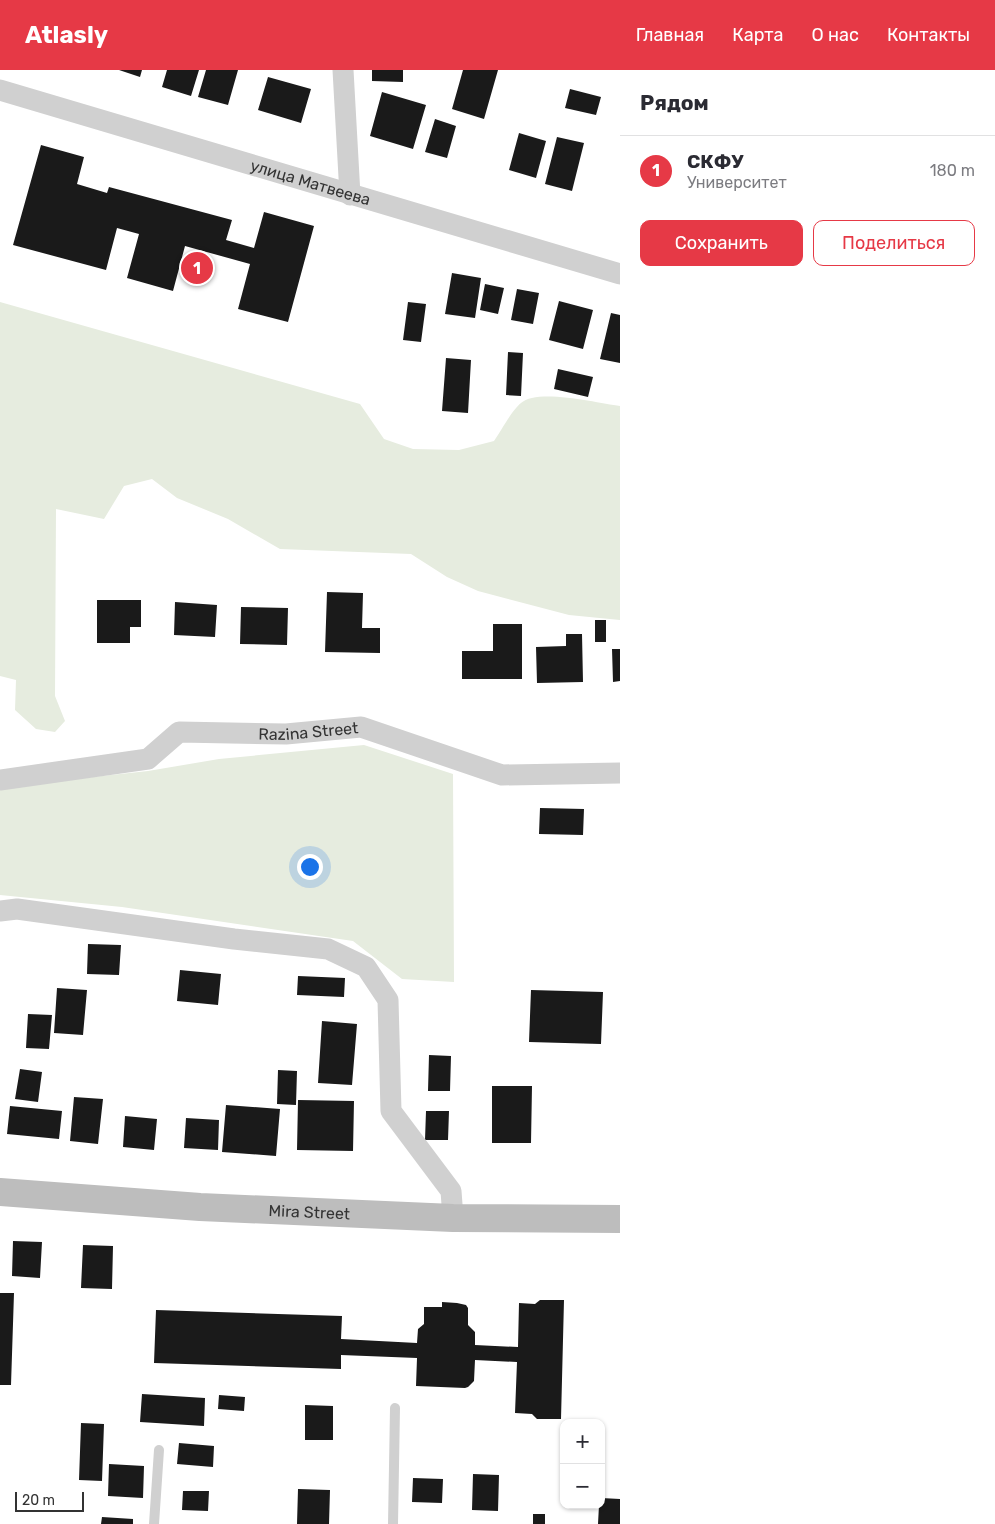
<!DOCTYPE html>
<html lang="ru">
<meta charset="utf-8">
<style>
:root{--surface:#fff;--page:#f7f7f7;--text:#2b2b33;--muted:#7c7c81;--line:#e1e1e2;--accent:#e63946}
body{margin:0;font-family:Rubik,sans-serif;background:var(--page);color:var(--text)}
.controls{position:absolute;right:15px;bottom:15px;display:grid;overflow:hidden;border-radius:10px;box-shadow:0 1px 4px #0004}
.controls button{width:45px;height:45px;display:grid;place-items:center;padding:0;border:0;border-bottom:1px solid var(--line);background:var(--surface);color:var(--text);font:25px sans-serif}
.scale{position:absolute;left:15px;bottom:12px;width:69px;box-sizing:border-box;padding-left:5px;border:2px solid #333;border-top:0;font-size:14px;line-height:18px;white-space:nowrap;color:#333;-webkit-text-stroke:4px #fff;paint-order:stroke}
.you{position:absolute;left:309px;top:796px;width:18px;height:18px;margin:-12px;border:4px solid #fff;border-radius:50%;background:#1a73e8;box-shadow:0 0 0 8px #1a73e833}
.badge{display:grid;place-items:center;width:32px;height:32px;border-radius:50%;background:var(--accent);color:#fff;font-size:16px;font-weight:700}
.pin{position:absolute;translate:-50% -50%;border:2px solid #fff;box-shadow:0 1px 5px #0006}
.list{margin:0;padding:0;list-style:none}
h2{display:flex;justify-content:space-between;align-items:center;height:65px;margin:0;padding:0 20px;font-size:21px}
h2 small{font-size:16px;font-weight:400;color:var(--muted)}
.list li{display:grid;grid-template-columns:32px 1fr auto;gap:15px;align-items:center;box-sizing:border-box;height:70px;padding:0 20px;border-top:1px solid var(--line)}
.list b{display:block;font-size:19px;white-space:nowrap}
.list p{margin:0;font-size:16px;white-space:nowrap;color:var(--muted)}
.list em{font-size:16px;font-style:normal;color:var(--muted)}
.actions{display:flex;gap:10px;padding:15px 20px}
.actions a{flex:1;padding:11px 0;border:1px solid var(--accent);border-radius:10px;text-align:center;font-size:18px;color:var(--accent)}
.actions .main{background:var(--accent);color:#fff}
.map{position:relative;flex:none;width:620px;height:1454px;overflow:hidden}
header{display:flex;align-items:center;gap:30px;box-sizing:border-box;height:70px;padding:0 25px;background:var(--accent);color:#fff}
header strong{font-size:24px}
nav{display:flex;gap:28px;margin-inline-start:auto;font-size:18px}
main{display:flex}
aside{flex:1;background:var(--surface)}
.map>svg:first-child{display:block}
.green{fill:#e6ecdf}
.building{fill:#1a1a1a}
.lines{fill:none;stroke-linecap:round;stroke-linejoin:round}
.lane{stroke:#d0d0d0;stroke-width:10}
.street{stroke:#d0d0d0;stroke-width:21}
.secondary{stroke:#bdbdbd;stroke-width:28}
.labels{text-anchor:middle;stroke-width:5;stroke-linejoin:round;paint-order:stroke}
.street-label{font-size:16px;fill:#333;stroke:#fff}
</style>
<header>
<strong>Atlasly</strong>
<nav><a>Главная</a><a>Карта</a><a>О нас</a><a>Контакты</a></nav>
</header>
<main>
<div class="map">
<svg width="620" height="1454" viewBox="0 0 620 1454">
<rect width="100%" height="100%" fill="#fff"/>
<path class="green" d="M0,232L360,334L384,369L413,379L459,380L494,371C501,361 512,340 521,333C537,318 598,333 620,336V550L569,545L478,521L447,507L411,484L280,479L228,449L177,428L152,409L124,416L104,449L56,439L55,626L65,651L55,662L36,659L15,640L16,610L0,606Z
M364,675L453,704L454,912L402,909L353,871L122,837L0,825V717L148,701L219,689Z"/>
<path class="building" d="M119,0H142L140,7Z
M167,0H199L191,26L162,17Z
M206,0H238L228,35L198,27Z
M372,0H403V12L372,11Z
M463,0H498L484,49L452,39Z
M268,7L311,19L301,53L258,40Z
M570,19L601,27L596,45L565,38Z
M382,22L426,35L413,79L370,66Z
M435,49L456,56L447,88L425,82Z
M519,63L546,71L536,108L509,100Z
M557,67L584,73L572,121L545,114Z
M41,75L84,87L77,114L107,123L109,117L232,150L226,170L254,178L264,142L314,156L288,252L238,239L250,194L185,176L173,221L127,208L139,164L117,158L106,200L13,175Z
M452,203L481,208L475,248L445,244Z
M485,214L504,218L498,244L480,240Z
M517,219L539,223L533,254L511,250Z
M559,231L593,240L583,279L549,270Z
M408,232L426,234L421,272L403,270Z
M611,243L620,245V293L600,289Z
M508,282L523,283L521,326L506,325Z
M446,288L471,290L468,343L442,341Z
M558,299L593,307L588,327L554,319Z
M327,522L363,523L362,558H380V583L325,582Z
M97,530H141V557H130V573H97Z
M175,532L217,535L215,567L174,565Z
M241,537L288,538L287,575L240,574Z
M595,550H606V572H595Z
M493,554H522V609H462V581H493Z
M566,564H582L583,612L537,613L536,577L566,576Z
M612,579H620V611L613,612Z
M540,738L584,739L583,765L539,764Z
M88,874L121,875L119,905L87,904Z
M180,900L221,904L218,935L177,931Z
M298,906L345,908L344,927L297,925Z
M57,918L87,920L83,965L54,963Z
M531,920L603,922L601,974L529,972Z
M28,944L52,945L49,979L26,978Z
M322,951L357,954L352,1015L318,1013Z
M429,985L451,986L450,1021H428Z
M20,999L42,1002L38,1032L15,1029Z
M278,1000L297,1001L296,1035L277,1034Z
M492,1016H532L531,1073H492Z
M74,1027L103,1029L98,1074L70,1071Z
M298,1030L354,1031L353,1081L297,1080Z
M226,1035L280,1039L276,1086L222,1082Z
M10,1036L62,1041L59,1069L7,1064Z
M426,1041H449L448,1070H425Z
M125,1046L157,1049L154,1080L123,1077Z
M186,1048L219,1050L218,1080L184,1078Z
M13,1171L42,1172L40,1208L12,1206Z
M83,1175L113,1176L112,1219L81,1218Z
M0,1223H14L11,1315H0Z
M540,1230H564L561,1349H537L532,1344L515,1343L517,1292L475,1290L474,1311L468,1317L465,1318L416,1316L417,1288L341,1285V1299L154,1293L156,1240L342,1246L341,1269L417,1273L418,1259L424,1254V1237H442V1232L457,1233L466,1235L468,1238V1255L475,1262V1275L518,1277L519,1233L535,1234Z
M142,1324L205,1328L204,1356L140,1352Z
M219,1325L245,1327L244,1341L218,1339Z
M305,1335L333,1336V1370H305Z
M81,1353L104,1354L102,1411L79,1410Z
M179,1373L214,1376L213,1397L177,1394Z
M109,1394L144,1396L143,1428L108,1426Z
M473,1404L499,1405L498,1441L472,1440Z
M413,1408L443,1409L442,1433L412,1432Z
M298,1419L330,1420L329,1454H297Z
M183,1421H209L208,1441L182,1440Z
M601,1428L620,1429V1454H598L599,1435H601Z
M533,1444H545V1454H533Z
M102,1447L133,1449V1454H101Z"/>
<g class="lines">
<path class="lane" d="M154,1454L159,1380
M393,1454L395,1338"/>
<g class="street">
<path d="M343,0L350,125"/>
<path id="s1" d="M0,20L620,204"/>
<path id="s2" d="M0,710L148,689L179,662L286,664L361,657L502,705L620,703"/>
<path d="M0,841L17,839L234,869L328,879L366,897L388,930L391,1041L451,1121L453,1148"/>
</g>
<path class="secondary" id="s3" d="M0,1122L200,1137L453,1148L620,1149"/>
</g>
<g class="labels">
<g class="street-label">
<text dy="6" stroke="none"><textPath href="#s1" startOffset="324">улица Матвеева</textPath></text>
<text dy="6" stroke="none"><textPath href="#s2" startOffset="320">Razina Street</textPath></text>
<text dy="6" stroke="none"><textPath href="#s3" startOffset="310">Mira Street</textPath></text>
</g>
</g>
</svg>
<div class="controls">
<button>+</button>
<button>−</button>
</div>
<div class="scale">20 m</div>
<div class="you"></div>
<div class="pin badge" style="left:197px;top:198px">1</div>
</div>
<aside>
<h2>Рядом<small></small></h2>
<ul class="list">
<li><span class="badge">1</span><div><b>СКФУ</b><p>Университет</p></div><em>180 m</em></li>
</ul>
<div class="actions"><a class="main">Сохранить</a><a>Поделиться</a></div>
</aside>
</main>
